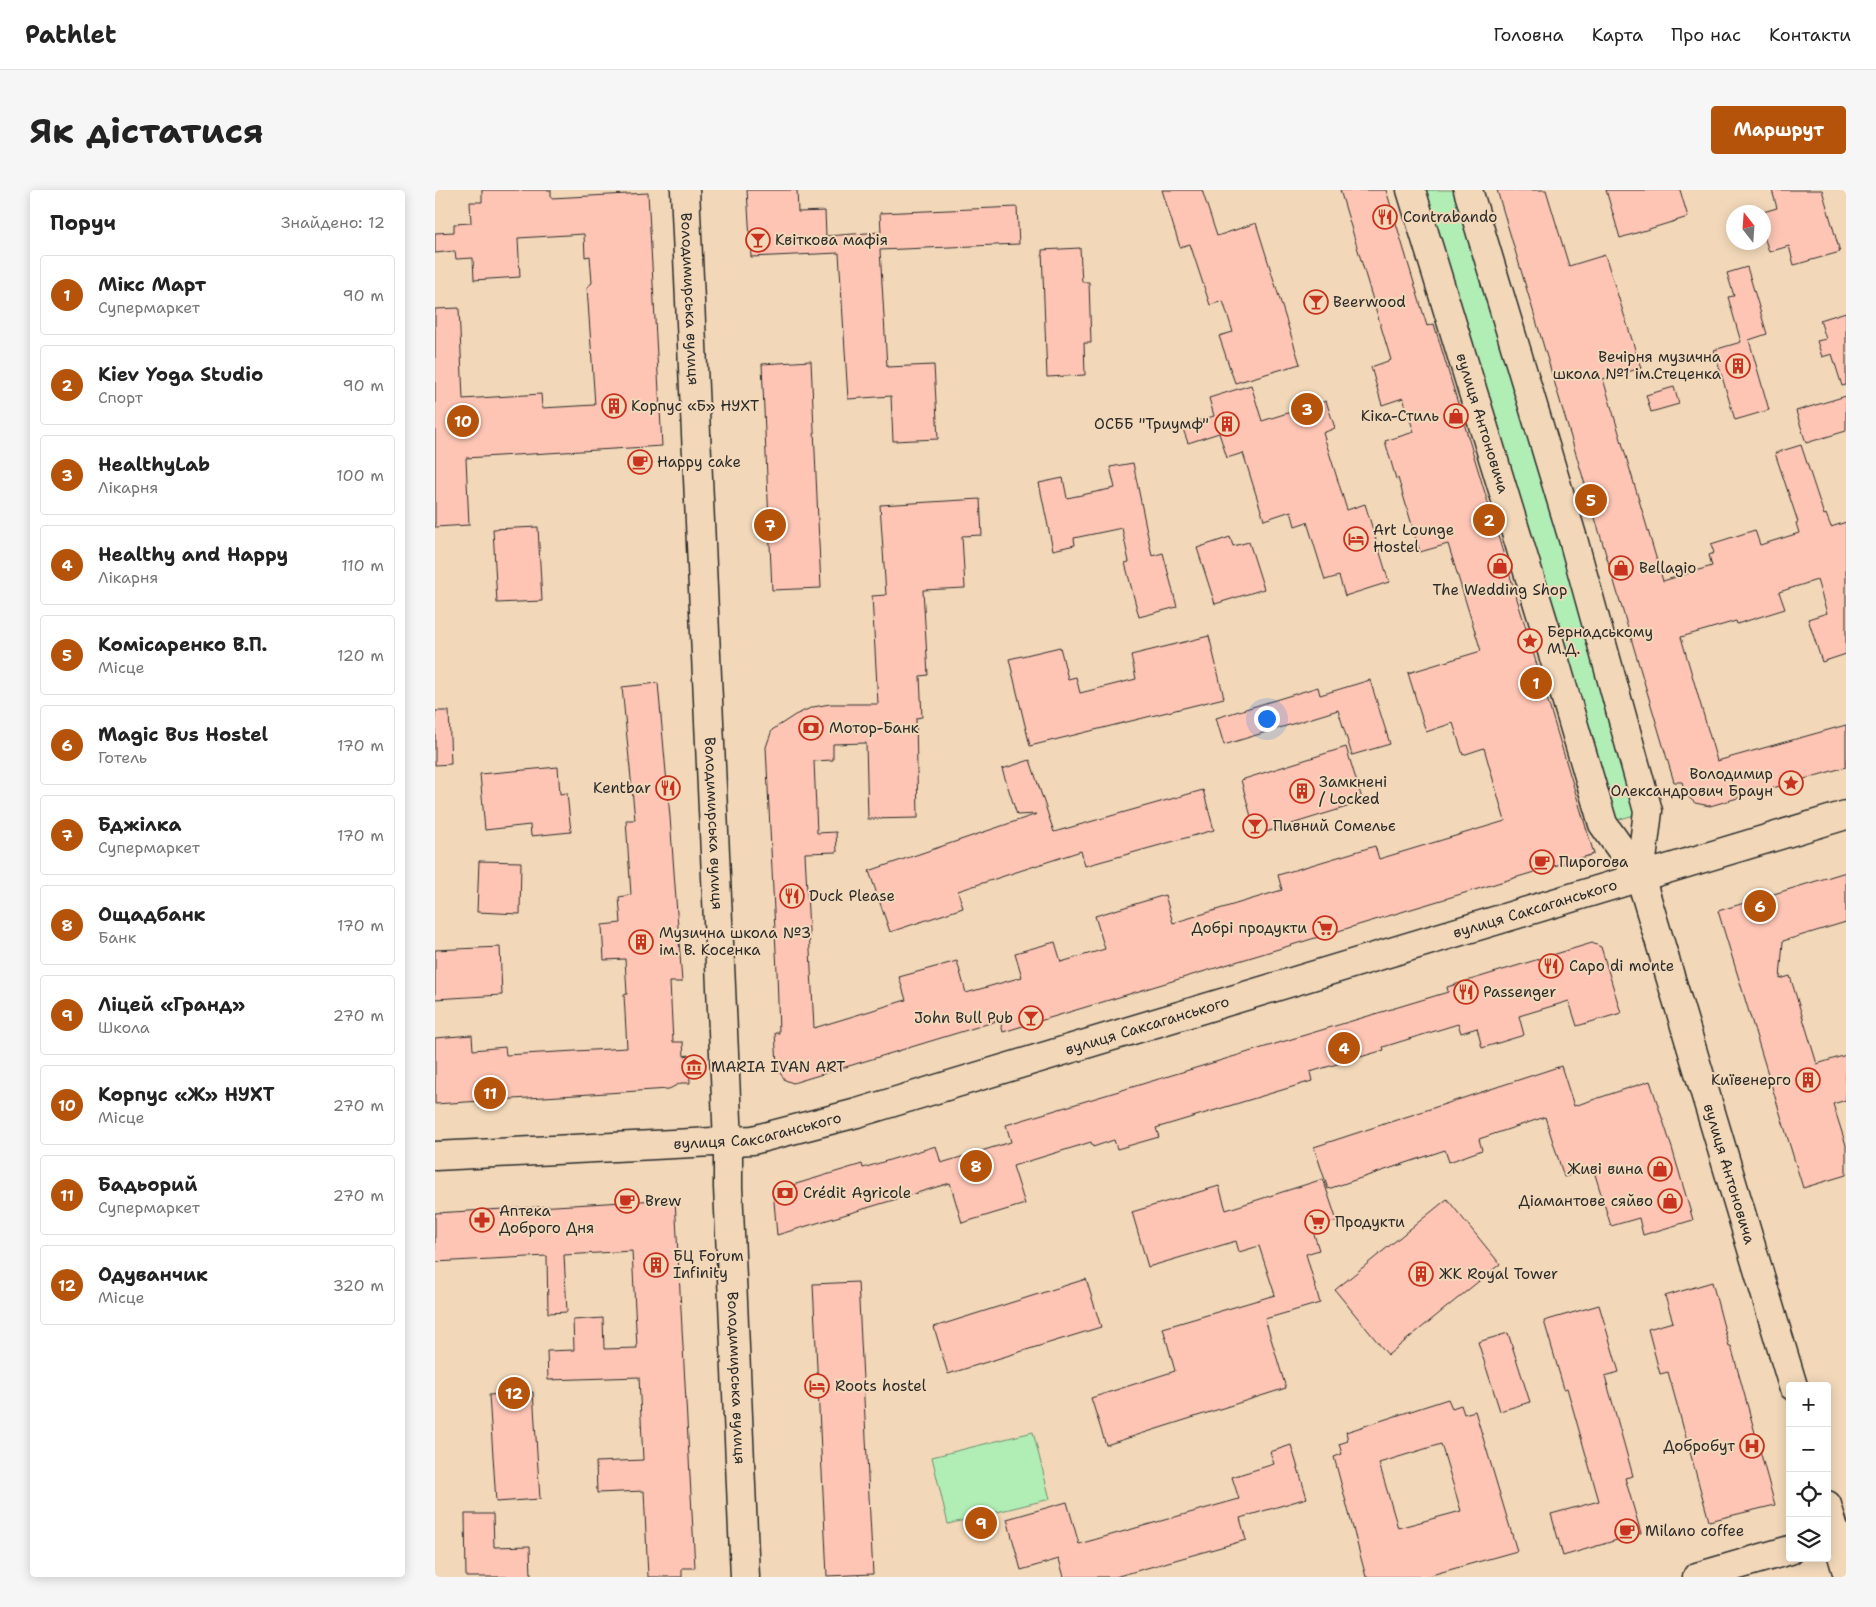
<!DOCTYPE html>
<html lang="uk">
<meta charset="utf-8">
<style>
:root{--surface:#fff;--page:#f6f6f6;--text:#222;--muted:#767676;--line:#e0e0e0;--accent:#b45309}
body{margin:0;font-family:"Shantell Sans",sans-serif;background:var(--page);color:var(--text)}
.controls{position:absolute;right:15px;bottom:15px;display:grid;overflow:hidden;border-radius:5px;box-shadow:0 2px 12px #0003}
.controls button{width:45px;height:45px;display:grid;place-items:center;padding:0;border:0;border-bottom:1px solid var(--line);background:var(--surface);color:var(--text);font:25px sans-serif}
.compass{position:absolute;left:1291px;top:15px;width:45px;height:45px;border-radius:50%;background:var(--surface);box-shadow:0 2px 12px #0003;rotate:343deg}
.you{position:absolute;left:831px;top:528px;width:18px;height:18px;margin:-12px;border:4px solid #fff;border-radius:50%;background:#1a73e8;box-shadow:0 0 0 8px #1a73e833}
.badge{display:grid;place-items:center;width:32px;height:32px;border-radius:50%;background:var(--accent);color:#fff;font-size:16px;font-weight:700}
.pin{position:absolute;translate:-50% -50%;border:2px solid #fff;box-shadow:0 1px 5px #0006}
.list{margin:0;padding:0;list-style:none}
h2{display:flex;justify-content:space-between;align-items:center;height:65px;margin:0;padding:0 20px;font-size:21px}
h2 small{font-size:16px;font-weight:400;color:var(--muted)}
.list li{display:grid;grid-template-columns:32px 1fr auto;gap:15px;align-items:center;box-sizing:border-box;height:80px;margin:0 10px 10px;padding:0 10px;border:1px solid var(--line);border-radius:5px}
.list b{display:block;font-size:19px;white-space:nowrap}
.list p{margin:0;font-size:16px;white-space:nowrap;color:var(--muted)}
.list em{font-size:16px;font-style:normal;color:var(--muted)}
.icon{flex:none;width:28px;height:28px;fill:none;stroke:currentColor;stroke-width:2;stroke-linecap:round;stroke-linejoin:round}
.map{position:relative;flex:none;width:1411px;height:1387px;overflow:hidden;border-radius:5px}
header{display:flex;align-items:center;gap:30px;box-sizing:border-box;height:70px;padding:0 25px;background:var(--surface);border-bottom:1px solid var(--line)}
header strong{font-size:24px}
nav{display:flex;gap:28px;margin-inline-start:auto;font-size:18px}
.intro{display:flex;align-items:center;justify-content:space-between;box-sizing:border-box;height:120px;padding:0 30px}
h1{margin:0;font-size:35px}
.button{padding:12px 22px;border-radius:5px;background:var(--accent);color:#fff;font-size:18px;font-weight:700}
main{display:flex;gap:30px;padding:0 30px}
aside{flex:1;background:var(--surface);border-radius:5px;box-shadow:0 2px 12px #0003}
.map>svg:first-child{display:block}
.green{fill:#b0eeb5;stroke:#6e8c70}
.building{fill:#fec5b4;stroke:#2b2b2b;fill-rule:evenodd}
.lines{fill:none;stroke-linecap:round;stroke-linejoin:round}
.secondary-casing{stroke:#2b2b2b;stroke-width:31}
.primary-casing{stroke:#2b2b2b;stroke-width:31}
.secondary{stroke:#f2d8b9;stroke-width:28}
.primary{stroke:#f2d8b9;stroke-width:28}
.labels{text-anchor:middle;stroke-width:4;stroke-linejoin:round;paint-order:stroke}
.poi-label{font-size:15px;fill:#2b2b2b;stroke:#f2d8b9;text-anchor:start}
.street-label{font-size:15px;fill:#2b2b2b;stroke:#f2d8b9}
</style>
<header>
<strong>Pathlet</strong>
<nav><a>Головна</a><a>Карта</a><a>Про нас</a><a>Контакти</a></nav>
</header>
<div class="intro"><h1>Як дістатися</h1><a class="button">Маршрут</a></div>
<main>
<aside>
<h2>Поруч<small>Знайдено: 12</small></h2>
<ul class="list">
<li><span class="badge">1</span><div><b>Мікс Март</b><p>Супермаркет</p></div><em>90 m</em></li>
<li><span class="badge">2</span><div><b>Kiev Yoga Studio</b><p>Спорт</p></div><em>90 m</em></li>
<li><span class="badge">3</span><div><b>HealthyLab</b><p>Лікарня</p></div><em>100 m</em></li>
<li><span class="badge">4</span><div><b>Healthy and Happy</b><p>Лікарня</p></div><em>110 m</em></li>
<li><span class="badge">5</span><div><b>Комісаренко В.П.</b><p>Місце</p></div><em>120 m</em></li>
<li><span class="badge">6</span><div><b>Magic Bus Hostel</b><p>Готель</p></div><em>170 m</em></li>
<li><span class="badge">7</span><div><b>Бджілка</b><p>Супермаркет</p></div><em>170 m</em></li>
<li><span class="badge">8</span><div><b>Ощадбанк</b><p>Банк</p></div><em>170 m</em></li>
<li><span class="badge">9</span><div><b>Ліцей «Гранд»</b><p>Школа</p></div><em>270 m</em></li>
<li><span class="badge">10</span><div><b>Корпус «Ж» НУХТ</b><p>Місце</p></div><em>270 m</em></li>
<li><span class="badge">11</span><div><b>Бадьорий</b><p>Супермаркет</p></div><em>270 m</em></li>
<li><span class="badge">12</span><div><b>Одуванчик</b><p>Місце</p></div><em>320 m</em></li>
</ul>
</aside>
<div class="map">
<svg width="1411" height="1387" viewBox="0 0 1411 1387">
<rect width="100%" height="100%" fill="#f2d8b9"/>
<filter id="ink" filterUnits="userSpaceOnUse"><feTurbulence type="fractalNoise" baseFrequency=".02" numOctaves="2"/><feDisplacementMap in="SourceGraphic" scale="10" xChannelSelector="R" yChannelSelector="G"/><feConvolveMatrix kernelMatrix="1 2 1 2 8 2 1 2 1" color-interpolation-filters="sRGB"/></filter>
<g filter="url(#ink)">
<path class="green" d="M976,0H1033L1213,621L1168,634Z
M598,1242L615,1309L513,1334L497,1267Z"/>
<path class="building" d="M47,0H116V8L213,3L227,256L31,268L34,335L0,337V119L24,118L28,209L106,204L107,218L160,215L152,97L157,93L155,66L150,67L149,44L83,48L85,87L39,90L38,68L21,69L20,61L0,63V43L19,42V34L36,33L35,12H47Z
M312,0H362L363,22L390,21L391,46L446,42L445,23L582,17L584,54L445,60L452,177L499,175L503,249L458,251L456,206L413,209L404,63L316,67Z
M727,0H767L782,46L821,33L865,174L800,193L784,146L798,142L788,111L775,115L755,54L745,57Z
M905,0H951L992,136L999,134L1159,664L568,842L565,830L358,893L350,890L345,883L342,875L340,843H344L342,782L331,557L337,540L360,525L378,517L395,514H443L437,406L451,405L445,315L545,309L547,345L527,346L530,398L488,400L493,485L485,486L487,527L481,528L483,628L433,629L431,553L398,554V570L379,571L382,643L401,642L402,662L370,663L379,838L471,810L464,787L522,771L531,803L587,787L580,763L620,752L626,772L670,759L660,726L730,705L738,733L847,700L843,685L940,656L944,669L1070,631L1049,558L1028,565L1018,533L991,542L973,483L1046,461L1013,354L985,362L963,288L961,289L950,251L979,242L968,208L947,215L936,177L956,170Z
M1062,0H1111L1134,76L1170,65L1206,178L1168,189L1228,391L1277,376L1274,365L1279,363L1276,354L1320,340L1325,355L1364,343L1361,333L1363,332L1340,263L1366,255L1389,325L1391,324L1396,337L1411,332V464L1387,472L1373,429L1392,423L1382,390L1344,402L1350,419L1302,434L1301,431L1246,447L1282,571L1411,535V577L1275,616L1260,613L1251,605L1247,592H1239Z
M1171,0H1245L1253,27L1185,48Z
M1337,0H1387L1405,62L1359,75L1354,56L1334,62L1328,43V22L1342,18Z
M645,58L647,92H654L656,153H649L650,185L612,187L607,60Z
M1312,77L1332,144L1314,150L1334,220L1300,230L1279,160L1306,152L1293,107L1299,106L1292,83Z
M1411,122V195L1407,196L1397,164L1387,167L1382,151L1391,149L1385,130Z
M376,171L386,398L337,400L327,174Z
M816,195L827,231L891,211L900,238L888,243L912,320L930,314L954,392L910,406L904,386L890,390L872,332L860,336L856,321L829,330L808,263L792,268L784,243L753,253L747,236L779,226L774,208Z
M1239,197L1244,214L1216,222L1211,205Z
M1411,206V241L1371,253L1361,221Z
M698,273L717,366L728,363L742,417L704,427L690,373L694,372L687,338L639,348L640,355L618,360L604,293L628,288L632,308L680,298L675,277Z
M103,337L107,411L62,413L58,339Z
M795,347L798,356L814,352L829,399L780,414L762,358Z
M774,446L789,508L595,556L574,469L625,457L633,489L641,487L645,503L701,489L696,465Z
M935,490L955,554L917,565L903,520L789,555L781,528L883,497L885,505Z
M223,493L235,627L247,792H235L238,852H248L249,866L254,865L255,893H246L234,899L0,914V848L37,845L38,860L70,857L71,865L192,858L189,805L192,804L190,769L169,770L167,735L186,733L184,707L196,705L191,630H200L187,497Z
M0,521H14L16,574L0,575Z
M911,557L928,612L821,645L806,590Z
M595,570L619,642L768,600L779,640L650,676L646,661L523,701L528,718L455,742L434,681L602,624L582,625L567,579Z
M123,577L125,604L132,603L136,642L96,646L95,635L50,640L45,584Z
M44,671L86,672L85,724L42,722Z
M1411,682V732L1348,751L1345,789L1355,786L1382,874L1411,865V910L1398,914L1411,955V985L1368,998L1283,721Z
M1157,753L1166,757L1186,823L1142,836L1134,811L1084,826L1089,845L1047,858L1042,838L1026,843L1023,834L948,857L949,860L875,882L877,891L721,938L724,947L682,959L679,950L658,957L656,952L578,976L590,1014L527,1033L515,993L342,1045L338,1001L427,974L428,978L501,956L506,973L576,952L571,935L1013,802L1012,797Z
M65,757L67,805L0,809V760Z
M1126,876L1139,916L1215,891L1237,958L1258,1030L1208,1045L1204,1028L1176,1036L1158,978L1129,987L1110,927L1044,949L1047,960L1014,972L1010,960L893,999L879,957Z
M888,989L902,1031L877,1038L884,1060L871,1064L885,1113L830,1129L851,1198L671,1255L656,1208L740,1181L728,1138L840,1105L824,1056L804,1062L801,1051L713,1077L697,1022L784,996L791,1020Z
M240,1009L260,1378H247V1387H213L209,1301L162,1303L161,1272L208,1270L204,1187L113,1190L112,1161L139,1160L138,1130L168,1128L169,1159L202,1158L197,1061L129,1065L132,1122L113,1123L112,1066L0,1072V1023Z
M1012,1009L1065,1074L953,1165L900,1100Z
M651,1089L666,1137L513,1184L499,1137Z
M423,1092L438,1384L392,1386L378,1094Z
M1277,1092L1294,1156H1296L1340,1315L1274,1331L1233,1182L1225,1184L1213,1139L1238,1132L1230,1106Z
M1164,1115L1184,1182L1170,1186L1198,1286L1190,1288L1206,1343L1128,1366L1116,1324L1164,1311L1132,1198L1129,1199L1109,1131Z
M1073,1143L1095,1212L1065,1221L1043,1152Z
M98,1202L105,1309L61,1312L54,1205Z
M1013,1209L1017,1218L1026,1215L1029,1224L1040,1221L1082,1361L989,1387H931L899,1267L907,1264L904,1254L913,1251L911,1242ZM1006,1254L1026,1321L963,1338L944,1273Z
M856,1255L872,1308L805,1328L811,1350L680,1387H629L624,1369L586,1380L572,1329L632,1312L644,1354L804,1309L797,1287L839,1274L835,1262Z
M30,1324H58L59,1357L95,1356L96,1387H31Z"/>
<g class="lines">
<g class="secondary-casing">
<g id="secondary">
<path id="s1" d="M250,0L293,952V997L310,1387"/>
<path id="s2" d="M976,0L1109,434L1168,634L1205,686"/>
<path d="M1033,0L1138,349L1213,621L1205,686"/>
</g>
</g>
<g class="primary-casing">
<g id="primary">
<path id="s3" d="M1205,686L1358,1196"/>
<path id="s4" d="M0,966L318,950L422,923L1411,625"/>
<path d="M1392,1315L1411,1379"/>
<path d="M1262,1387L1355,1360"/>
</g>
</g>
<use href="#secondary" class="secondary"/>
<use href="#primary" class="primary"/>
</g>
</g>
<defs>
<g id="restaurant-ring" transform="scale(1.25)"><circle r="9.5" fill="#f2d8b9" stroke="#c8321e" stroke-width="1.5"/><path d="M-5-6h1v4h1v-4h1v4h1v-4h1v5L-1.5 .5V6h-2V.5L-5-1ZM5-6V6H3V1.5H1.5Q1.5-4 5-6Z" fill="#c8321e"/></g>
<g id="bar-ring" transform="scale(1.25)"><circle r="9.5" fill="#f2d8b9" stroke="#c8321e" stroke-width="1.5"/><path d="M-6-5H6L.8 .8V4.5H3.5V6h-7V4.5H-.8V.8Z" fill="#c8321e"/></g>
<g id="building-ring" transform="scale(1.25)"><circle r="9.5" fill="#f2d8b9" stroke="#c8321e" stroke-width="1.5"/><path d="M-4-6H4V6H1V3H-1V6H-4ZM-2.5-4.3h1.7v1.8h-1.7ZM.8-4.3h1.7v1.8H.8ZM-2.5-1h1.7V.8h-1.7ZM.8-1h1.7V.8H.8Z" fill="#c8321e"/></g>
<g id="shop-ring" transform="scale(1.25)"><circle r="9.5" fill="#f2d8b9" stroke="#c8321e" stroke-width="1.5"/><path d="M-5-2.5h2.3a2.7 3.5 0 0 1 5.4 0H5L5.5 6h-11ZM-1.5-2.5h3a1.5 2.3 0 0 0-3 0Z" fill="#c8321e"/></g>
<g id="cafe-ring" transform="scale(1.25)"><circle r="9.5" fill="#f2d8b9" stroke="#c8321e" stroke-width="1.5"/><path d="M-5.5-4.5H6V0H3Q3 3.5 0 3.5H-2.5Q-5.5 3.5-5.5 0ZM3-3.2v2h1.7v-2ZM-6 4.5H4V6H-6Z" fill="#c8321e"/></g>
<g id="hotel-ring" transform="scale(1.25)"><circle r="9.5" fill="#f2d8b9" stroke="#c8321e" stroke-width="1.5"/><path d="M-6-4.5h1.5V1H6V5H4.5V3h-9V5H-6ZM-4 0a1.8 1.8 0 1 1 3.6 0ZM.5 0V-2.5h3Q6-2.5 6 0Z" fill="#c8321e"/></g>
<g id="sight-ring" transform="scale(1.25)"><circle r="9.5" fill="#f2d8b9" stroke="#c8321e" stroke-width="1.5"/><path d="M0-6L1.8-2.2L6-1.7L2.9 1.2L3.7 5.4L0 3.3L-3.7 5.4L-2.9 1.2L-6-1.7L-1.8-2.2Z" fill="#c8321e"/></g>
<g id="bank-ring" transform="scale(1.25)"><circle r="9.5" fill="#f2d8b9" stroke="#c8321e" stroke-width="1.5"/><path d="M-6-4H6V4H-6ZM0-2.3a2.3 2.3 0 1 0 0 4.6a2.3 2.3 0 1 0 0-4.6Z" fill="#c8321e"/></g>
<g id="supermarket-ring" transform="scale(1.25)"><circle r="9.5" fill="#f2d8b9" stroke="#c8321e" stroke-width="1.5"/><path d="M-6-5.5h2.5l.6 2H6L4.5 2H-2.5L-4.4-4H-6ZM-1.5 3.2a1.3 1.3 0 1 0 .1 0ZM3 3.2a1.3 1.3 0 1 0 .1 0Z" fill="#c8321e"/></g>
<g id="museum-ring" transform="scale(1.25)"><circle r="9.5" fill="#f2d8b9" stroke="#c8321e" stroke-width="1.5"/><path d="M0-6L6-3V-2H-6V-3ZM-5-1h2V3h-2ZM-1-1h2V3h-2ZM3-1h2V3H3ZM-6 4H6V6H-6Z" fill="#c8321e"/></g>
<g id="pharmacy-ring" transform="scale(1.25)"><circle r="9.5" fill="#f2d8b9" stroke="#c8321e" stroke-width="1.5"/><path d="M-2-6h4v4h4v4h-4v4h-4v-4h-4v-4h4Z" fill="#c8321e"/></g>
<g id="hospital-ring" transform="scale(1.25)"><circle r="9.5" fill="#f2d8b9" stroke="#c8321e" stroke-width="1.5"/><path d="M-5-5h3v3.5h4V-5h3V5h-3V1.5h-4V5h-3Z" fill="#c8321e"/></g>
</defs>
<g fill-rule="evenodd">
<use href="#restaurant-ring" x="950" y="27"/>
<use href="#bar-ring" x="323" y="50"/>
<use href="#bar-ring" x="881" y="112"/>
<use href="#building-ring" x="1303" y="176"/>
<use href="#building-ring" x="179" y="216"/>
<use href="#shop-ring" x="1021" y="226"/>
<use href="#building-ring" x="792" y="234"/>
<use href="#cafe-ring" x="205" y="272"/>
<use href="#hotel-ring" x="921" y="349"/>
<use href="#shop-ring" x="1065" y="376"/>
<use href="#shop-ring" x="1186" y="378"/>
<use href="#sight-ring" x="1095" y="451"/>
<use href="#bank-ring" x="376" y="538"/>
<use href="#sight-ring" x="1356" y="593"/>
<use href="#restaurant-ring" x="233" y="598"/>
<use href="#building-ring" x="867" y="601"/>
<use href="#bar-ring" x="820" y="636"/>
<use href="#cafe-ring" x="1107" y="672"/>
<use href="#restaurant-ring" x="357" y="706"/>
<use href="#supermarket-ring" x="890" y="738"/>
<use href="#building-ring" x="206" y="752"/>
<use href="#restaurant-ring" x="1116" y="776"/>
<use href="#restaurant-ring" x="1031" y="802"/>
<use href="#bar-ring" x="596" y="828"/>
<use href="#museum-ring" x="259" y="877"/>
<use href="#building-ring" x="1373" y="890"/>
<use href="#shop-ring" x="1225" y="979"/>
<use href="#bank-ring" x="350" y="1003"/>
<use href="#cafe-ring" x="192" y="1011"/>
<use href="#shop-ring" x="1235" y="1011"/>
<use href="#pharmacy-ring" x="47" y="1030"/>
<use href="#supermarket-ring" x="882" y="1032"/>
<use href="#building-ring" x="221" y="1075"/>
<use href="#building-ring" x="986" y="1084"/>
<use href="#hotel-ring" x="382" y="1196"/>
<use href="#hospital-ring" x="1317" y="1256"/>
<use href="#cafe-ring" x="1192" y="1341"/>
</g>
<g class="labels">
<g class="poi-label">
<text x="968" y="32">Contrabando</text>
<text x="340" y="55">Квіткова мафія</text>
<text x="898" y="117">Beerwood</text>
<text x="1286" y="172" text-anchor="end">Вечірня музична<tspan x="1286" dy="17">школа №1 ім.Стеценка</tspan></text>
<text x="196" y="221">Корпус «Б» НУХТ</text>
<text x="1004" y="231" text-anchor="end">Кіка-Стиль</text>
<text x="774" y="239" text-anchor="end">ОСББ "Триумф"</text>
<text x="222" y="277">Happy cake</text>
<text x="938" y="345">Art Lounge<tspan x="938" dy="17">Hostel</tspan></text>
<text x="1204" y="383">Bellagio</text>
<text x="1065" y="405" text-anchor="middle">The Wedding Shop</text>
<text x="1112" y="447">Бернадському<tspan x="1112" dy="17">М.Д.</tspan></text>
<text x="394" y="543">Мотор-Банк</text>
<text x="1338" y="589" text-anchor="end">Володимир<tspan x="1338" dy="17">Олександрович Браун</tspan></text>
<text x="884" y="597">Замкнені<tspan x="884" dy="17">/ Locked</tspan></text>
<text x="216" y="603" text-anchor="end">Kentbar</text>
<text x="838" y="641">Пивний Сомельє</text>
<text x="1124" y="677">Пирогова</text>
<text x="374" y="711">Duck Please</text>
<text x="872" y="743" text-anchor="end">Добрі продукти</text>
<text x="224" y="748">Музична школа №3<tspan x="224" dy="17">ім. В. Косенка</tspan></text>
<text x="1134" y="781">Capo di monte</text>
<text x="1048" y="807">Passenger</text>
<text x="578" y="833" text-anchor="end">John Bull Pub</text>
<text x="276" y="882">MARIA IVAN ART</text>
<text x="1356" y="895" text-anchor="end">Київенерго</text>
<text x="1208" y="984" text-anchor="end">Живі вина</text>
<text x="368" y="1008">Crédit Agricole</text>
<text x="210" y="1016">Brew</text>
<text x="1218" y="1016" text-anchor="end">Діамантове сяйво</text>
<text x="64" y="1026">Аптека<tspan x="64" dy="17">Доброго Дня</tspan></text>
<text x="900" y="1037">Продукти</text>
<text x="238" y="1071">БЦ Forum<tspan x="238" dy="17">Infinity</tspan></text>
<text x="1004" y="1089">ЖК Royal Tower</text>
<text x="400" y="1201">Roots hostel</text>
<text x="1300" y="1261" text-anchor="end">Добробут</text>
<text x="1210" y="1346">Milano coffee</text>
</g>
<g class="street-label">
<text dy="5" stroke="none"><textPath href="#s1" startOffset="109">Володимирська вулиця</textPath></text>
<text dy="5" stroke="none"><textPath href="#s2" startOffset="244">вулиця Антоновича</textPath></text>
<text dy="5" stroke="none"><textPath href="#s1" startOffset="634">Володимирська вулиця</textPath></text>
<text dy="5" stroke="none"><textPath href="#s4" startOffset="1134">вулиця Саксаганського</textPath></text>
<text dy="5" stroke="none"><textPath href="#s4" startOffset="729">вулиця Саксаганського</textPath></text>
<text dy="5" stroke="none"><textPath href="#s4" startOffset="324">вулиця Саксаганського</textPath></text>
<text dy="5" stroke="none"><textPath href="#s3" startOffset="311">вулиця Антоновича</textPath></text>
<text dy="5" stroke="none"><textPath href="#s1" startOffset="1189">Володимирська вулиця</textPath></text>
</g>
</g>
</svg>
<div class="controls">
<button>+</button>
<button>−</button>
<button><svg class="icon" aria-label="locate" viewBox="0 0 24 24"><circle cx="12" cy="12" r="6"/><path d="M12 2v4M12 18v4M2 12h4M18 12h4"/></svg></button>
<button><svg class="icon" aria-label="layers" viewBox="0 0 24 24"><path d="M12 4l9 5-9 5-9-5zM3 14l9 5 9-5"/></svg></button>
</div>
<svg class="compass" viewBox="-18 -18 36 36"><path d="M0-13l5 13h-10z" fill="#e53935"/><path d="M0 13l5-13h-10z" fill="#767676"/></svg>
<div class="you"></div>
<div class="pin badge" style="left:1101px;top:493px">1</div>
<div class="pin badge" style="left:1054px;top:330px">2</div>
<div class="pin badge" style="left:872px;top:219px">3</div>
<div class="pin badge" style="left:909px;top:858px">4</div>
<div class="pin badge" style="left:1156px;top:310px">5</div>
<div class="pin badge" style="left:1325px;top:716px">6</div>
<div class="pin badge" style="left:335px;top:335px">7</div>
<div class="pin badge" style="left:541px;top:976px">8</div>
<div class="pin badge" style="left:546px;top:1333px">9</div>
<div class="pin badge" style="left:28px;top:231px">10</div>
<div class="pin badge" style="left:55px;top:903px">11</div>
<div class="pin badge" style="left:79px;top:1203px">12</div>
</div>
</main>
